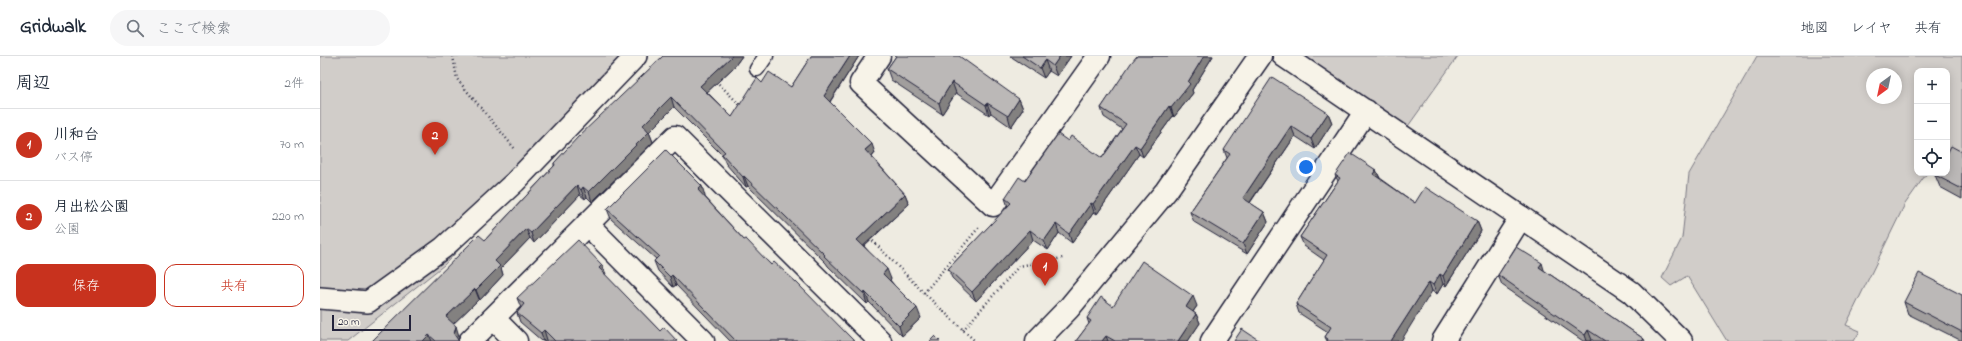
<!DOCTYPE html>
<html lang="ja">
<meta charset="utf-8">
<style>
:root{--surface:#fff;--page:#f6f6f7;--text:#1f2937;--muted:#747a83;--line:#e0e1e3;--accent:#c8321e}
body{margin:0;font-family:"Indie Flower","Klee One",sans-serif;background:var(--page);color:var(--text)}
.controls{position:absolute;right:12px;top:12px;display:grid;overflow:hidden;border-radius:8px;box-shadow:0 2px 10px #0003}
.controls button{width:36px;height:36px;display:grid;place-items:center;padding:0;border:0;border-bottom:1px solid var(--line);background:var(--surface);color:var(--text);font:20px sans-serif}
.compass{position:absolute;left:1546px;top:12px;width:36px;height:36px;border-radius:50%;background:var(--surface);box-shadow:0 2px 10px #0003;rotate:213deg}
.scale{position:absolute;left:12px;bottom:10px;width:79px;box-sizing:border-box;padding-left:4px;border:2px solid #22223b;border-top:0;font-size:11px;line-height:14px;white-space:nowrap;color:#22223b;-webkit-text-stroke:3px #f7f3e8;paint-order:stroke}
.you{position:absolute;left:986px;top:111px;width:14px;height:14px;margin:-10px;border:3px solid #fff;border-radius:50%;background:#1a73e8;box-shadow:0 0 0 6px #1a73e833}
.badge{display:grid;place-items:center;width:26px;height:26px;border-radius:50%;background:var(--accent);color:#fff;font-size:13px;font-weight:700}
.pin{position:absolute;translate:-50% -33px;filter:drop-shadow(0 1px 2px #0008)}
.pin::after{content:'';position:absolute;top:21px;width:14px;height:12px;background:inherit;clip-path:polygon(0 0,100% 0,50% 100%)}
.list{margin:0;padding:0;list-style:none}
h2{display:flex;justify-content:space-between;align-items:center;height:52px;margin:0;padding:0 16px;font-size:17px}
h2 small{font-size:13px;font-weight:400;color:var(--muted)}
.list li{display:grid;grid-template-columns:26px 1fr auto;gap:12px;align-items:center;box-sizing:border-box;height:72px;padding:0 16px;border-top:1px solid var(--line)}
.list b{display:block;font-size:15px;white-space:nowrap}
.list p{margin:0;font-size:13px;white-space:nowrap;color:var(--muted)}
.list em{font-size:13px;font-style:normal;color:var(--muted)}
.actions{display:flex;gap:8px;padding:12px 16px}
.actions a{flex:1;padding:9px 0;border:1px solid var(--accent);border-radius:12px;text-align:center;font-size:14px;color:var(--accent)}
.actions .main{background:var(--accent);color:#fff}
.icon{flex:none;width:22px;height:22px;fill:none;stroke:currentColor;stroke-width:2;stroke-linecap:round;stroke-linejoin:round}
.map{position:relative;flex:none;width:1642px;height:285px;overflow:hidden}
header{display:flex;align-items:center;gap:24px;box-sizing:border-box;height:56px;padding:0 20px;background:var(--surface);border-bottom:1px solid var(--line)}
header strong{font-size:19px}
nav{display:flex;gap:22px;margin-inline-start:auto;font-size:14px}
.search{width:280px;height:36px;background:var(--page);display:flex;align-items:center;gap:10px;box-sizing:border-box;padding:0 14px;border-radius:22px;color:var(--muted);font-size:15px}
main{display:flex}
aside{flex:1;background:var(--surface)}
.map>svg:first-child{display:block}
.green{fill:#d1cdc9;stroke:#7a7882;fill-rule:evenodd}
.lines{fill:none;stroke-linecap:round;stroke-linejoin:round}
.service-casing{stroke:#22223b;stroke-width:17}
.pedestrian-casing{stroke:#22223b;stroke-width:24}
.minor-casing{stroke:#22223b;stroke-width:25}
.tertiary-casing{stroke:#22223b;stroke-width:25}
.path{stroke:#22223b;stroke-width:2.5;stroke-dasharray:1 3;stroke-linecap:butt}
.service{stroke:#f7f3e8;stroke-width:14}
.pedestrian{stroke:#f7f3e8;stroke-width:21}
.minor{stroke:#f7f3e8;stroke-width:22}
.tertiary{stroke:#f7f3e8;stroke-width:22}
.wall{fill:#a19e9d;stroke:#22223b}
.shaded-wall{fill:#838180;stroke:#22223b}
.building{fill:#bbb8b7;stroke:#22223b}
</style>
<header>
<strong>Gridwalk</strong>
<div class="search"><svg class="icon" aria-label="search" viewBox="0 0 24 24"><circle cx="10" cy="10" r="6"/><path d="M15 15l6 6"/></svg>ここで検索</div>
<nav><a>地図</a><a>レイヤ</a><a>共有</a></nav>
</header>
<main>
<aside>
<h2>周辺<small>2件</small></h2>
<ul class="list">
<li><span class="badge">1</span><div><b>川和台</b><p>バス停</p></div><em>70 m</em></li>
<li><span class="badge">2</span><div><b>月出松公園</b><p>公園</p></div><em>220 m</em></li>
</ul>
<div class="actions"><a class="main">保存</a><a>共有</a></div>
</aside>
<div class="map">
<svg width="1642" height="285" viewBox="0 0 1642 285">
<rect width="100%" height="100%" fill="#eeebe1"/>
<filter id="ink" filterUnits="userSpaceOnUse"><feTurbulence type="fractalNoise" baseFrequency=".025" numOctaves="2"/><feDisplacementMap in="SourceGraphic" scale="8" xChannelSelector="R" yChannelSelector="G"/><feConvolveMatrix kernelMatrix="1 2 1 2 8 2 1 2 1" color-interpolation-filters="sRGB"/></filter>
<g filter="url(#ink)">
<path class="green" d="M0,0H325L124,209L28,285H0Z
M979,0H1138L1086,73Z
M1437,0H1642V97L1627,101V15H1597V117H1607L1585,148L1526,269L1540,275L1534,285H1407L1367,220L1351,230L1342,222L1362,182L1369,118ZM1552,18H1576V42H1552Z"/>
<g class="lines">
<g class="service-casing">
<path id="service" d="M437,13L446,0"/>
</g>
<g class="pedestrian-casing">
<path id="pedestrian" d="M0,242L48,246L123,192L195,126L316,0"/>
</g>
<g class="minor-casing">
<path id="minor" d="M559,0L541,27L673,149L779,0
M267,168L383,285
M173,262L196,285
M150,285L355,81L560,285
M892,285L1046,55
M1123,285L1201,161"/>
</g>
<g class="tertiary-casing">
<path id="tertiary" d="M964,0L1311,236L1361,285
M717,285L749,252L846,135L940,0"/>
</g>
<path class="path" d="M133,0L137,23L195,93
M396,25L422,51
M550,182L604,237L655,285
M604,237L660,170
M643,274L699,210L743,202"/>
<use href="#service" class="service"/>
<use href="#pedestrian" class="pedestrian"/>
<use href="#minor" class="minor"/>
<use href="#tertiary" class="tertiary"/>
</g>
<path class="wall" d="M343,0H422L414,11L387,36L412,61L442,27L471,31L491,0H539L510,46L555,97L552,101L585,138L589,148L544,190L571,223L570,224L601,262L582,280L549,246L547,248L508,210L506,207L428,130L426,131L406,108L402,99L354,51L329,76L333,86L272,146L267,141L265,143L260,139L214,187L210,182L181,212L183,219L160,244L159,243L133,268L139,280L138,285H139H52L165,184L234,110V107Z
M576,0L699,43L703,53L691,71L671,57L669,59L636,37L622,58L571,24L567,13Z
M690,0H751L737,20L729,15L724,22Z
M817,0H893L872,34L873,37L854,61L853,60L823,101L819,98L777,158L774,156L752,187L739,177L728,194L713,184L656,245L632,222L628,213L688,151L685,142L705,125L748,85L782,102L802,73L784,61L781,52Z
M1008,57L1012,67L995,93L975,80L930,147L944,156L948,166L927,198L874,166L870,156L907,102L904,94Z
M1642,96V143L1620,131L1615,119Z
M1056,114L1060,122L1095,147L1157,165L1161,175L1126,230L1123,228L1117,238L1112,235L1007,285L1005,281L1008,276L979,257L976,248L1004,204L984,190L980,181L1018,125L1015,119Z
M385,140V141L424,184L534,285H410L356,229L353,231L338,215L334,205L336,203L291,163L287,153Z
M282,209L285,219L340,275L357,285H228L227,284L226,285H222L200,266L197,257L201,252L197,242Z
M1225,215L1324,283L1325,285H1274L1272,284L1271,285H1263L1182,229L1178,219Z
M1642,239V285L1588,258L1584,246Z
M793,250H877L873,256L876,258L880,267L868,285H756L769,268L767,262Z"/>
<path class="shaded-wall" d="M412,0H422L414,11L384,39L380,30Z
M530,0H539L507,50L504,40Z
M740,0H751L737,20L733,10Z
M884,0H893L872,34L873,37L854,61L851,52L868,26Z
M725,4L729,15L724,22L720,12Z
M632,26L636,37L622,58L619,47Z
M351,41L354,51L327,78L329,76L333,86L272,146L269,136L323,69Z
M699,43L703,53L691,71L688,60Z
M667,47L671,57L669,59L666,49Z
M849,50L853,60L823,101L820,92Z
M1008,57L1012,67L995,93L991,83Z
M971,70L975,80L926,152L923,142Z
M552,88L555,97L549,104L545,94Z
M815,89L819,98L777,158L773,148Z
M1056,114L1060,123L1053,118Z
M424,120L428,130L426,131L423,121Z
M257,129L260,139L214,187L211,177Z
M382,130L385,140L382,143L378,134Z
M263,131L267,141L265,143L261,134Z
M585,138L589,148L540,193L537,184Z
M771,147L774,156L752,187L749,178Z
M944,156L948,166L927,198L923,188Z
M1157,165L1161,175L1126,230L1123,220Z
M736,168L739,177L728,194L724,185Z
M206,173L210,182L181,212L183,219L160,244L156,234L175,205Z
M710,174L713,184L656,245L652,236Z
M1222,207L1225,217L1219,211Z
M282,209L286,218L282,222L279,212Z
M567,213L571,223L567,227L563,218Z
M1120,218L1123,228L1117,238L1113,229Z
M352,219L356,229L353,231L350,221Z
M1109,226L1112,235L1081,285H1071Z
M155,233L159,243L130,271L126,261Z
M545,236L549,246L547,248L544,238Z
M873,240L877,250L869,261L866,251Z
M597,252L601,262L582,280L579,270Z
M876,258L880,267L868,285H858Z
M136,270L139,280L138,285L134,278Z
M224,274L227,284L226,285H224L221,277Z
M1268,274L1272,284L1271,285H1267L1265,279Z
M109,279L112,285H103Z
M786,280L788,285H782Z"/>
<path class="building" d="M343,0H412L380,30L412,61L437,22L442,27L449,16L471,31L491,0H530L504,40L552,88L545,94L585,138L537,184L567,213L563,218L597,252L579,270L545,236L544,238L504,200L505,199L424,120L423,121L402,98L405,96L351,41L323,69L329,76L269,136L263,131L261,134L257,129L211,177L206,173L175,205L180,210L156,234L155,233L126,261L136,270L134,278L138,284L139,285H116L109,279L103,285H52L159,179L165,184L235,109L234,107L258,81Z
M576,0H639L699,43L688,60L667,47L666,49L632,26L619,47L567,13Z
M702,0H740L733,10L725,4L720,12Z
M817,0H884L868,26L870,28L851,52L849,50L820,92L815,89L773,148L771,147L749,178L736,168L724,185L710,174L652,236L628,213L691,147L685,142L699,121L705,125L738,78L748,85L751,80L782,102L806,68L781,52L811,7Z
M952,21L1008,57L991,83L971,70L923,142L944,156L923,188L870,156L910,98L904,94Z
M1631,90L1642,96V133L1615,119L1616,117H1627V98Z
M346,94L382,130L378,134L424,184L426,183L451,209L454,206L476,226L534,285H416L352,219L350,221L334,205L339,200L287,153Z
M1030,97L1056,114L1053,118L1095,147L1105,131L1157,165L1123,220L1120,218L1113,229L1109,226L1071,285H1007L1008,283L1005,281L1011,271L976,248L1007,199L980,181L1020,122L1015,119Z
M258,184L282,209L279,212L340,275L344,271L357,285H235L224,274L221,277L197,257L204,248L197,242Z
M1196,191L1222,207L1219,211L1324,283L1322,285H1285L1268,274L1265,279L1178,219Z
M822,205L873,240L866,251L876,258L858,285H795L786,280L782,285H756L771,265L767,262L781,241L793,250Z
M1599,217L1642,239V276L1584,246Z
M922,273L940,285H914Z
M615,280L620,285H610Z"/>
</g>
</svg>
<div class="controls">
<button>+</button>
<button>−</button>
<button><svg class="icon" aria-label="locate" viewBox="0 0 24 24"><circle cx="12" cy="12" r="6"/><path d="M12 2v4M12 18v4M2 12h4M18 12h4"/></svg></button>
</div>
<svg class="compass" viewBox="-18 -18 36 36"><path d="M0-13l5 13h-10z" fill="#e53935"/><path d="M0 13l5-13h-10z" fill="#747a83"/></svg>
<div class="scale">20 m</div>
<div class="you"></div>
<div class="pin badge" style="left:725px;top:230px">1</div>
<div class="pin badge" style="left:115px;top:99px">2</div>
</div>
</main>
